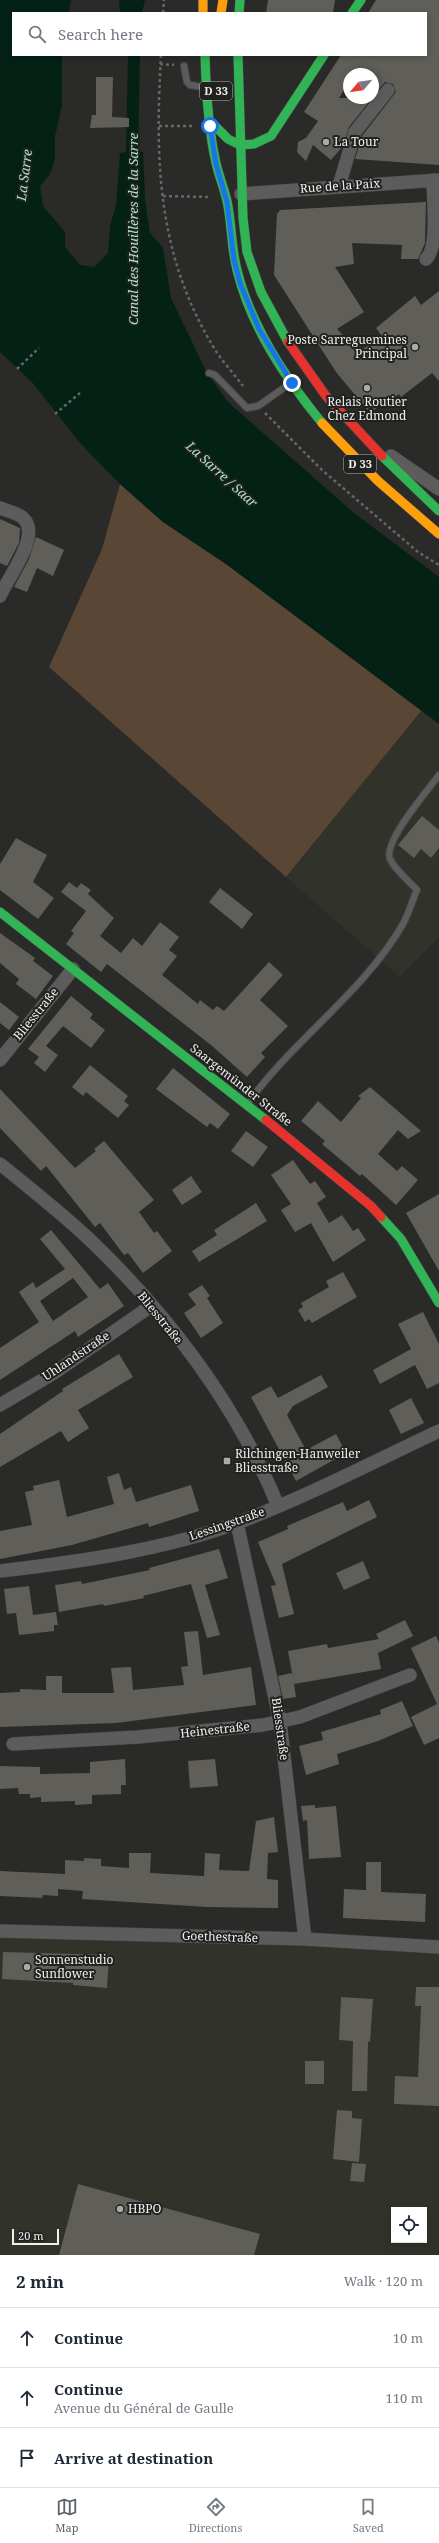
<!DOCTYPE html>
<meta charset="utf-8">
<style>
:root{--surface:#fff;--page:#f6f6f7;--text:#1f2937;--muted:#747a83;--line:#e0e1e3;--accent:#5e636a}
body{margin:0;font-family:"Noto Serif",serif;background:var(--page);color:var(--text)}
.controls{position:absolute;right:12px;bottom:12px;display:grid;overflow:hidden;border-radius:0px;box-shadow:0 2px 6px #0003}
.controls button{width:36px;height:36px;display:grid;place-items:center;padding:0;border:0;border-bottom:1px solid var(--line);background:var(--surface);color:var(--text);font:20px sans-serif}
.compass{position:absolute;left:343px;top:68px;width:36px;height:36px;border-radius:50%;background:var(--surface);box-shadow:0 2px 6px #0003;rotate:241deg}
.scale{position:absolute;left:12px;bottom:10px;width:47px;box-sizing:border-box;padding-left:4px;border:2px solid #efefed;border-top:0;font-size:11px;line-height:14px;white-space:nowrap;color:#efefed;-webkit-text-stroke:3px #21211f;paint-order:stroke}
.stop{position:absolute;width:12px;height:12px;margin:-9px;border:3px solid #1a73e8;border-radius:50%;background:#fff}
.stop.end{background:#1a73e8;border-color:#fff;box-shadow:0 1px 4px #0008}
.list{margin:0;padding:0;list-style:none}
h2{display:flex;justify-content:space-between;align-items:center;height:52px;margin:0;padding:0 16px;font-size:17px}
h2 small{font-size:13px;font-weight:400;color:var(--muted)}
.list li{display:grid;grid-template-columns:26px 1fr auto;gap:12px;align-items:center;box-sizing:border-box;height:60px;padding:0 16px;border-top:1px solid var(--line)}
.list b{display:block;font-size:15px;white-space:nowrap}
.list p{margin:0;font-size:13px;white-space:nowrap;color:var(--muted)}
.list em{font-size:13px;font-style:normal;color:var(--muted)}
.icon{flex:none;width:22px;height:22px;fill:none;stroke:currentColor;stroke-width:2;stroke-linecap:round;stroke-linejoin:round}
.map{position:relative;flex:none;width:439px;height:2255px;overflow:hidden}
.search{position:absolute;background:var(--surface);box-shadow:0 2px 6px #0003;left:12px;right:12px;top:12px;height:44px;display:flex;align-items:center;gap:10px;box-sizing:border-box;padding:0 14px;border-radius:0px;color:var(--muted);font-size:15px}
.sheet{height:232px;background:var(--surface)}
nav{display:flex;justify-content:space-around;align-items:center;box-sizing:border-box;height:56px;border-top:1px solid var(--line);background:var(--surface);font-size:11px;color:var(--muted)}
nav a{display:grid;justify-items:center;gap:2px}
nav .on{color:var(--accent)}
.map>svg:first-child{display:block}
.built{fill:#31322a;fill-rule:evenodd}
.green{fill:#594634}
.water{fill:#042116}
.building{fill:#605e58;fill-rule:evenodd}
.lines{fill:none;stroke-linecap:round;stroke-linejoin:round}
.lane-casing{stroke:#464644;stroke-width:8}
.street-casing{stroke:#464644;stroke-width:14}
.fast-casing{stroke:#464644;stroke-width:10}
.slow-casing{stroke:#464644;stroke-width:10}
.jam-casing{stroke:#464644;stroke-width:10}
.path{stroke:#676767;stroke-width:2.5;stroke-dasharray:3 3;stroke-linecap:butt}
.lane{stroke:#5c5c5c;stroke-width:6}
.street{stroke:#5c5c5c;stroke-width:13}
.fast{stroke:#30b455;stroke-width:9}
.slow{stroke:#ff9f0a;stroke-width:9}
.jam{stroke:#e5322d;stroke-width:9}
.route{stroke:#1a73e8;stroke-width:5}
.poi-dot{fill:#aaaaa8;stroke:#21211f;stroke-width:1.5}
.labels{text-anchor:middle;stroke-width:4;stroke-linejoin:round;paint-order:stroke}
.shield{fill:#21211f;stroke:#b1b1af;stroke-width:1}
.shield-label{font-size:11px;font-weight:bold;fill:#efefed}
.poi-label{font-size:12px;fill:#efefed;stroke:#21211f;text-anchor:start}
.street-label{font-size:12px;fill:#efefed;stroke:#21211f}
.water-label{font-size:13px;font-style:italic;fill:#a4e6c8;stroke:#21211f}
</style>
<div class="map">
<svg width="439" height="2255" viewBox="0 0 439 2255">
<rect width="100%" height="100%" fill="#2a2a29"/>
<path class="built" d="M422,710L439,724V937L400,977L286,877Z
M0,1931L439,1947V2255H0ZM394,2210H424V2240H394Z"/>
<path class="green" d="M120,484L163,522L226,564L422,710L286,877L49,667L102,549Z"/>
<path class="water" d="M0,0H71L69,13H13V55H62V105L55,136V159L50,174L40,186L43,206L65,232V247L80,265L94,267L108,253L110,226L116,205L120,153L126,152L128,55H140L138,152H143L145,199L150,233L163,248L171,298L207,373L228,402L354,513L439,577V724L226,564L163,522L120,484L81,444L32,382L0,352Z
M119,0H145L142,13H120Z"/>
<path class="building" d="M268,0H335L333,13H266Z
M376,0H439V165L355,159L362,136L396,92L393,84L385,82L373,96V74H349V82L339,98H372L349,127L343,146L331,160L313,145L306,161L297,152L298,142L306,138L318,121L304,112L341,55H426V13H368Z
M96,77H113L112,117L129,118V127L90,128L92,115H96Z
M426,202L425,243L418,259H401L402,245L352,243L354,264L335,267L364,312L337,329L359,352L382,336L376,328L415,296L421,305L439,291V381L432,373L401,397L399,394L391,400L389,398L370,413L336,372L274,275L277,214L280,210Z
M0,519L20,528L19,543L7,566L0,563Z
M36,537L64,550L53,576L37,568L27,592L14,587L29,559Z
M422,816L439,830V848L431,858L421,849L414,858L398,845Z
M16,838L47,855L33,882L54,898L38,919L0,890V864Z
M69,882L77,888L81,883L91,890L88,894L114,918L100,936L121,953L133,938L142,946L160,922L179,937L169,950L177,956L162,975L198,1004L200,1000L213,1010L217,1006L224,1011L269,962L283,975L260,1000L288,1026L261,1053L265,1057L247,1077L211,1045L107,964L101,972L66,944L74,933L71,931L86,911L61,892Z
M220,888L253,914L242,929L209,902Z
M0,933L35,958L33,961L53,976L36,999L16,984L19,979L0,963Z
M71,996L93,1014L90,1018L105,1030L91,1048L63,1026L46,1046L58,1055L45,1072L34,1063L39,1057L28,1049Z
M0,1002L19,1017L9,1030L0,1023Z
M90,1065L128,1096L124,1101L129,1105L118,1118L86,1092L83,1096L72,1087Z
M173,1068L230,1114L218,1129L210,1123L207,1127L156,1089Z
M370,1087L421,1131L408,1139L398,1130L378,1154L397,1171L402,1166L418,1180L396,1205L362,1174L360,1176L322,1144L325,1141L301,1121L318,1101L341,1122L361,1098L358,1096Z
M0,1089L75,1168L96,1151L94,1149L104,1141L154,1200L139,1212L154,1233L157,1231L172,1251L143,1273L128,1253L124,1255L100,1223L95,1227L46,1166L41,1171L0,1128Z
M246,1131L268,1147L253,1167L231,1151Z
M293,1160L310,1184L315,1181L326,1197L317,1203L329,1223L342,1215L353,1231L358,1228L366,1240L333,1262L311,1223L295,1232L281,1210L291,1204L271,1175Z
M191,1176L202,1192L182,1205L172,1190Z
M439,1194V1271L406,1213Z
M256,1203L267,1221L199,1262L192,1251L217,1235L214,1230Z
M51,1230L100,1289L108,1283L124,1306L78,1337L75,1331L0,1380V1348L39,1322L19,1292L33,1282L36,1288L65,1269L40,1239ZM73,1278L88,1297L53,1321L40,1301Z
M343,1272L357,1297L312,1323L309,1319L305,1322L298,1310L303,1307L301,1303L329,1287L326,1281Z
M202,1285L210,1296L207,1298L223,1323L201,1338L184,1313L196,1305L188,1294Z
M423,1312L439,1344V1383L427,1389L415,1365L380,1384L373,1370L411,1349L398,1324Z
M119,1354L133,1377L78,1410L89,1428L68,1442L61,1431L0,1467V1434L63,1391L62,1389Z
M321,1375L328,1387L293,1406L287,1415L306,1450L336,1434L346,1453L296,1481L251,1397L271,1386L278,1398Z
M411,1398L424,1423L401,1434L389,1410Z
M119,1473L124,1490L131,1487L136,1502L191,1485L199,1511L149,1527L148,1523L72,1545L0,1559V1531L32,1525L25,1492L34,1490L33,1486L59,1480L67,1517L114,1504L107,1477Z
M369,1500L377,1517L282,1564L294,1614L279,1618L271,1586L276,1585L258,1542L288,1529L287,1526L343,1502L347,1511Z
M219,1549L228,1578L205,1585L220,1635L207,1638L191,1584L143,1596L144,1598L104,1606L103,1604L59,1612L55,1585L81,1581L82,1584L150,1570L149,1568Z
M363,1561L370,1578L344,1590L336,1573Z
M29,1586L33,1615L56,1612L58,1625H54V1631L19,1635L16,1613L7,1614L4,1589Z
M405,1620L413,1636L378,1653L381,1669L294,1684L296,1697L283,1699L278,1676L292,1673L294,1683L288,1651L327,1644L328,1648L379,1639L376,1634Z
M198,1631L203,1675L251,1667L256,1705L116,1723L0,1727V1693L20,1692V1689L46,1690V1676H62V1693H114L111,1668L131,1667L133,1690L184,1685L181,1667L188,1666L184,1632Z
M436,1636L439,1643V1738L424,1745L411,1717L437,1704L411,1648Z
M402,1701L413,1726L378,1741L337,1754L339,1764L306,1775L299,1746L323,1740L321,1732L381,1714L380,1710Z
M125,1759L126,1785H121V1794L92,1795V1804L75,1805V1801L41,1802V1797L30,1798V1794H19L18,1788L0,1789V1766L40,1767V1774L90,1773V1762Z
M215,1759L218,1786L190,1788L188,1761Z
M315,1805V1808L336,1806L341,1857L309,1859L307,1820L303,1821L301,1806Z
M274,1817L278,1852L268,1853L267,1879L278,1880V1908L207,1907L82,1899L83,1891L58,1889V1896L43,1895L42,1898L0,1896V1871L65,1874V1860L84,1861V1858L101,1859V1866L129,1868V1853H151L150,1873L204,1876L205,1853L220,1854L219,1870L249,1871L256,1821Z
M366,1862H381V1892L426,1894L425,1922L343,1918L344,1889L366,1890Z
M3,1952L109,1955L107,1988L73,1985V1983L2,1979Z
M416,1987H439V2106L394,2104L395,2076L418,2077L421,2006H415Z
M341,1997L373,1999L370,2042L368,2041L367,2091H352L353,2041L339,2040Z
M305,2061H324V2084H305Z
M337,2110L352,2111V2118L362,2119L359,2162L333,2159Z
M352,2163L366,2164L364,2182L350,2181Z
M78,2184L260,2234L254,2255H59Z"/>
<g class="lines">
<g class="lane-casing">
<path id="lane" d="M184,66L187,82L190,85L203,87
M209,373L215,375L247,408L258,406L288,385
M248,1103C294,1039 363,993 403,924C409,913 412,901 417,890C409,881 395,870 390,859C383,842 428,790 439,775"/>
</g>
<g class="street-casing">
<path id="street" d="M339,186L355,132L388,90
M241,194L439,180
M426,259C439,247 433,200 433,180
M391,456L439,489
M0,508C7,511 18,513 23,518C42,535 8,577 0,596
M0,1060L73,969
M0,1164C30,1188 60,1212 88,1238C166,1312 237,1405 278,1506
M0,1405L54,1373L151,1306
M237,1523L280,1721L305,1939
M0,1571C78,1562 164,1550 237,1523C306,1497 373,1462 439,1431
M13,1744L138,1737L263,1725L300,1717L410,1675
M0,1931L305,1939L439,1947"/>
</g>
<g class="fast-casing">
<path id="fast" d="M239,13L240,0
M352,13L361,0
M205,55C206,91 208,128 216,163C219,176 224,188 227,201C232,224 231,247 237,270C251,327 285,378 322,423
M238,55L243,218L247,252L261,292L288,342
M215,126L228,139L240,145L254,144L271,136L324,55
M382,456L439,511
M0,912L266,1120
M381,1217L401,1239L439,1303"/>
</g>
<g class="slow-casing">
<path id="slow" d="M203,0V13
M221,13L223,0
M322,423L378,481L439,534"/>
</g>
<g class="jam-casing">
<path id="jam" d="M288,342L326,396L382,456
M266,1120L371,1206L381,1217"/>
</g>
<path class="path" d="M163,13L164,0
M161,55C155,161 157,254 214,348C222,361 234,374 243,386
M160,64L174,65
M159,126H192
M163,196L208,197
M17,369L39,348
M265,413L322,470L418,552L439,565
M55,414L80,393"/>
<use href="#lane" class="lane"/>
<use href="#street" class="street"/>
<use href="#fast" class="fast"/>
<use href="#slow" class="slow"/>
<use href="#jam" class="jam"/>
</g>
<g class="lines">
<path class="route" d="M210,126L216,164L227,202L234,260L240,283L259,329L292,383"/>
</g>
<g class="poi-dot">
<circle cx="326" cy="142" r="4"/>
<circle cx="415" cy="347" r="4"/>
<circle cx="367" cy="388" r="4"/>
<rect x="223" y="1457" width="8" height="8" rx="2"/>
<circle cx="27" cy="1967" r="4"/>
<circle cx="120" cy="2209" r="4"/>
</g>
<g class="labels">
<g class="shield">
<rect x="200" y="82" width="32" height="18" rx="3"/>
<rect x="344" y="455" width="32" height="18" rx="3"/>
</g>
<g class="shield-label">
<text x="216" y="95">D 33</text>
<text x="360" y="468">D 33</text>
</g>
<g class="poi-label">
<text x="334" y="146">La Tour</text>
<text x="407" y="344" text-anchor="end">Poste Sarreguemines<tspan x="407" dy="14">Principal</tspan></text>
<text x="367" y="406" text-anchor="middle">Relais Routier<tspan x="367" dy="14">Chez Edmond</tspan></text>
<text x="235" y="1458">Rilchingen-Hanweiler<tspan x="235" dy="14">Bliesstraße</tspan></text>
<text x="35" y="1964">Sonnenstudio<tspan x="35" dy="14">Sunflower</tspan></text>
<text x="128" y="2213">HBPO</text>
</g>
<g class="street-label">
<text transform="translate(340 186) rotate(-4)" y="4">Rue de la Paix</text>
<text transform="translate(36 1014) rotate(-51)" y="4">Bliesstraße</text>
<text transform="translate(241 1085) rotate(38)" y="4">Saargemünder Straße</text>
<text transform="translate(160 1318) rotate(51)" y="4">Bliesstraße</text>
<text transform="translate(76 1356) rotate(-34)" y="4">Uhlandstraße</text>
<text transform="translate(227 1524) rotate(-19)" y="4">Lessingstraße</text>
<text transform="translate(280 1729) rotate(82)" y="4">Bliesstraße</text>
<text transform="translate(215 1730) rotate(-6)" y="4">Heinestraße</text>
<text transform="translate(220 1937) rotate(2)" y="4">Goethestraße</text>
</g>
<g class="water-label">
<text transform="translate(24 175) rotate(-83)" y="5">La Sarre</text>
<text transform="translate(133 229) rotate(-90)" y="5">Canal des Houillères de la Sarre</text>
<text transform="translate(222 474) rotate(42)" y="5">La Sarre / Saar</text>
</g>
</g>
</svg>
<div class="controls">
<button><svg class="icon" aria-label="locate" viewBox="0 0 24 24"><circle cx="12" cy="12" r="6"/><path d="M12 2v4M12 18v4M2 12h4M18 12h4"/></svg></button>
</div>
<svg class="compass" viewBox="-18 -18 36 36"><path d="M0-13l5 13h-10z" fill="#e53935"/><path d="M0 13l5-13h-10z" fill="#747a83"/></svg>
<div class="scale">20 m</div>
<div class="stop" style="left:210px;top:126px"></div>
<div class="stop end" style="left:292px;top:383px"></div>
<div class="search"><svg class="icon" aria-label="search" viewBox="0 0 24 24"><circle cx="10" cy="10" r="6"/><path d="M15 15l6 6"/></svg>Search here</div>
</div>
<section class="sheet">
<h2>2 min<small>Walk · 120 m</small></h2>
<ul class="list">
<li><svg class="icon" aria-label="ahead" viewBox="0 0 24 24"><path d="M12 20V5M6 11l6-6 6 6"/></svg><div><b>Continue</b></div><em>10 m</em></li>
<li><svg class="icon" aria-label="ahead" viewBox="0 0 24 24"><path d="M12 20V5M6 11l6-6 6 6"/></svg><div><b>Continue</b><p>Avenue du Général de Gaulle</p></div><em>110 m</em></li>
<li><svg class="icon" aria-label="arrive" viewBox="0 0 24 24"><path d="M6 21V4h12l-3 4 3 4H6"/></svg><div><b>Arrive at destination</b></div></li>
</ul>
</section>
<nav>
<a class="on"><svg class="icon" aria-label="map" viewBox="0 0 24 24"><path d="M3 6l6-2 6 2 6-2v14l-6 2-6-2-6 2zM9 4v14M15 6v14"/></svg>Map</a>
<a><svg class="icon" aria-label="directions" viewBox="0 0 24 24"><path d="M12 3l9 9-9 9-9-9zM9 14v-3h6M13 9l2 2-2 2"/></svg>Directions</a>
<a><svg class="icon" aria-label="saved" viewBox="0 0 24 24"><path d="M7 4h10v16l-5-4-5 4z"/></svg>Saved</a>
</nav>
